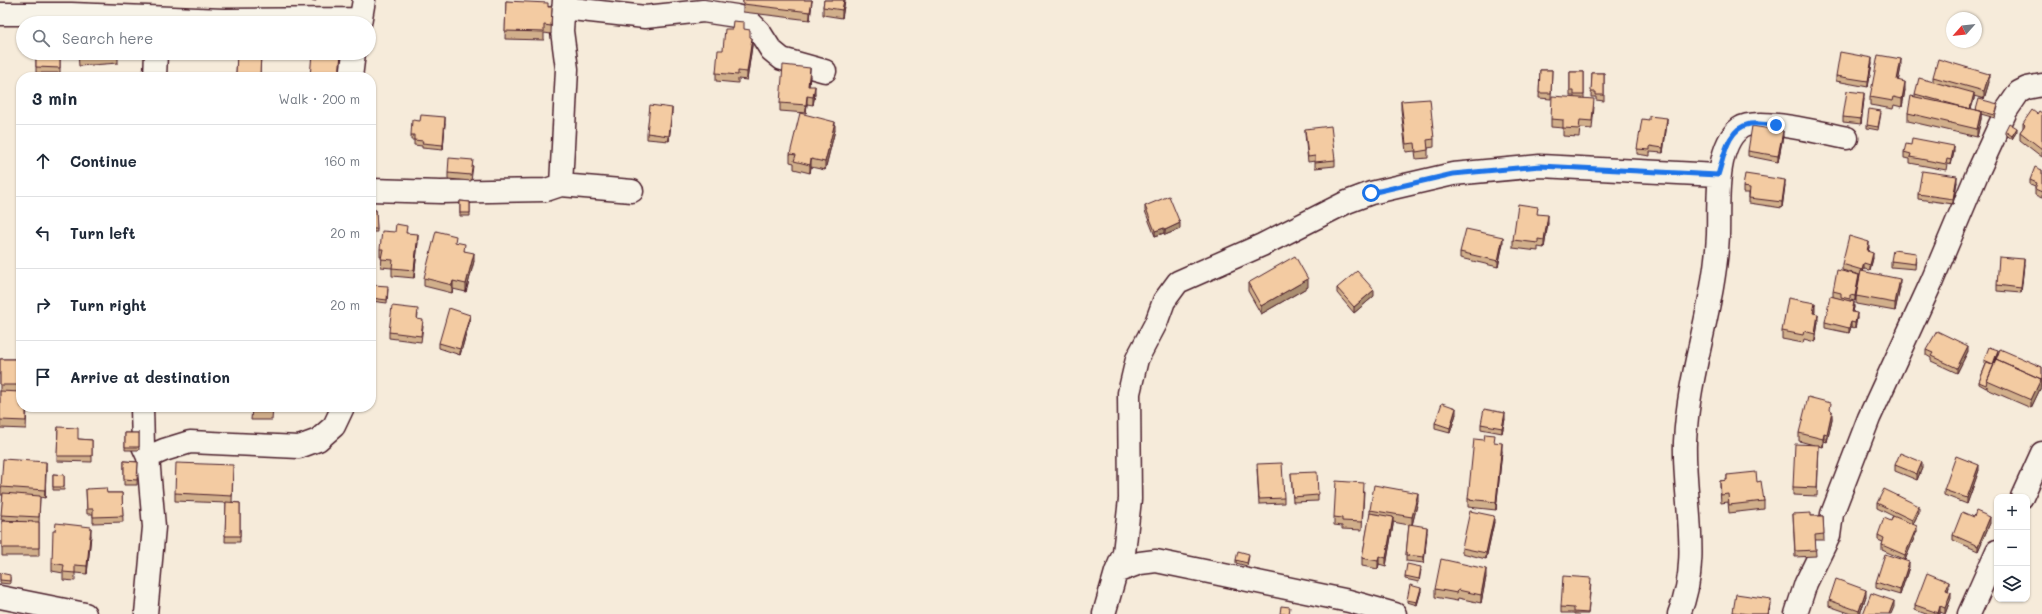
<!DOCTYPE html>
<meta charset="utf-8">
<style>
:root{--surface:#fff;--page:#f6f6f7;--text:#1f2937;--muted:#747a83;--line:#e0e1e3}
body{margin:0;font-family:Mali,sans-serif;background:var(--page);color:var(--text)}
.controls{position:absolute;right:12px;bottom:12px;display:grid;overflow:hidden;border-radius:8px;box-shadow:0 1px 3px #0004}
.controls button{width:36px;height:36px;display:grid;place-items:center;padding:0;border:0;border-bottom:1px solid var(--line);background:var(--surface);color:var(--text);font:20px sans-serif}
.compass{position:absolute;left:1946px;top:12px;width:36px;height:36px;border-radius:50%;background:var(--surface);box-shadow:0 1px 3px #0004;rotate:243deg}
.stop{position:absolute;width:12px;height:12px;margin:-9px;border:3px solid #1a73e8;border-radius:50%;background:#fff}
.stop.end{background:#1a73e8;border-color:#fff;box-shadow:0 1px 4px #0008}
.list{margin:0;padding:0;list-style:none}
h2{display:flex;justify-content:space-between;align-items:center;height:52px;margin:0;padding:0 16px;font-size:17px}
h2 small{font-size:13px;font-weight:400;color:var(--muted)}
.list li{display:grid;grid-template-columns:26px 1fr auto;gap:12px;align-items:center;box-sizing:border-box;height:72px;padding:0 16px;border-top:1px solid var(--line)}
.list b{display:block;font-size:15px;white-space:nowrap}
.list em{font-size:13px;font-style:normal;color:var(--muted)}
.icon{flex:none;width:22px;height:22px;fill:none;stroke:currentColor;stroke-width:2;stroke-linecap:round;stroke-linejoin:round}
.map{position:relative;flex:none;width:2042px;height:614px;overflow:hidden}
.search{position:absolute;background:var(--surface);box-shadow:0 1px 3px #0004;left:16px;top:16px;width:360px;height:44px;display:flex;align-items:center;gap:10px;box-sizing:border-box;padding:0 14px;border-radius:22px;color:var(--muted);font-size:15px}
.panel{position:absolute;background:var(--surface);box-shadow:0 1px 3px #0004;left:16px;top:72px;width:360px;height:340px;border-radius:16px}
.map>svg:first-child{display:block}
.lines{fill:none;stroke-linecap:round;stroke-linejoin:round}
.minor-casing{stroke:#4a1f2b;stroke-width:25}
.minor{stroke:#f7f3e8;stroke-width:22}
.wall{fill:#d1af8b;stroke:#4a1f2b}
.shaded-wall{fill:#aa8e71;stroke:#4a1f2b}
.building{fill:#f3cba2;stroke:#4a1f2b}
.route{stroke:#1a73e8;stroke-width:5}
</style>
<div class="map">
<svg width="2042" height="614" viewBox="0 0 2042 614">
<rect width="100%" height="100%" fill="#f6ebda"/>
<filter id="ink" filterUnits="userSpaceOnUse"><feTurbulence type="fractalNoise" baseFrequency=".025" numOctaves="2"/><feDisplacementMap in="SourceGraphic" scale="8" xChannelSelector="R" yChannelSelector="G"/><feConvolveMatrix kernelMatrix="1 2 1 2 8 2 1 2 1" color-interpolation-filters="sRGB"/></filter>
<g filter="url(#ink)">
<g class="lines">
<g class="minor-casing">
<path id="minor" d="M563,8L645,17L703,11L736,16L747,19L759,31L771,50L782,59L825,71
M0,14H71L223,20L360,19
M360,23L364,0
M155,77L156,53
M351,77L354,53
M561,185L567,69L562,31L564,0
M371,190L441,192L546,190L561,185L632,191
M142,407L143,446L148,457L154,527L146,614
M148,457L164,450L190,442L299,447L318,440L334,426L343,407
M2022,497L2042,453
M1116,572L1124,553L1130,499L1129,393L1137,359L1156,323L1164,301L1178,282L1262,245L1347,202L1371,193L1453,174L1540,166L1718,175
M0,597L85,614
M1104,614L1116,572L1140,563L1156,561L1349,601L1395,614
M1679,614C1702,560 1683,498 1685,442C1688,372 1715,305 1718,235C1719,206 1714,147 1740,128C1757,116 1826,134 1847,138
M1796,614L1806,583L1829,536L1832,514L1869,418L1932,281L1977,174L2006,111L2019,92L2027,88L2042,85
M1969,614L1997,551"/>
</g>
<use href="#minor" class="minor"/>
</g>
<path class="wall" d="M308,0H316V1Z
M743,0H812L810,20L743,12Z
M824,0H845L842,18L823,15V7Z
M506,1L552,7L551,34L544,33V40L505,39Z
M744,29L750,37L752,46L747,80L738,79V83L716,81V73L723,50Z
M36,53H60V73H36Z
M78,53H118V63L79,66Z
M237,53H261L260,76L236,75Z
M1872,63L1868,87L1836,81V76Z
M1901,67L1898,81L1905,90L1902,107L1894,105L1893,109L1870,105V97Z
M1540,70H1552L1551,99L1539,98Z
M1570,72H1584V98L1594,107L1592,129L1580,128L1579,137L1563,136V128L1551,127V119L1574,97V96H1570Z
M1592,73H1604V101L1596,100V97H1591Z
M810,76L809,86L815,94L813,105L807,104L806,113L780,111V103Z
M1933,77L1989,82L1984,99L1974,96V99L1971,109L1976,110L1998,107L1995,118L1981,114V119L1977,137L1908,121V113L1915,97V94L1933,82Z
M1864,99L1861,124L1843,122V117Z
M1401,101L1434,139V147L1428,148V158L1416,159L1415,151L1406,152L1401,109Z
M672,113L669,141L647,139V133Z
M1881,113L1878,130L1867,128V125Z
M2042,113V157L2020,140V132L2023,128V123L2037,114Z
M445,123L443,150L422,148V146L414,145V140H411V135Z
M1667,123L1663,153L1650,152V156L1637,154V149Z
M1305,129L1335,160V166L1315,168V161L1308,162L1305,134Z
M835,130L825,170L811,167L810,173L794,169V163L790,162V154Z
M2005,131H2017L2012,139L2005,134Z
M1783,136L1778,162L1748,156V151Z
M1904,152H1954L1951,165L1947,164L1946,170L1910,163V159L1904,158Z
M473,166L471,181L448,179V173Z
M2042,170V198L2035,195V187L2030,185V180Z
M1957,182L1953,204L1918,199V194Z
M1785,185L1782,208L1749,203V193H1743V187Z
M460,201L470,202V216H460Z
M1145,206L1180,229L1165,235L1164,233L1155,236L1145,211Z
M371,210H376L377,232H371Z
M1538,214L1548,223L1544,248L1538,247V251L1513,248V240Z
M395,232L407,233L418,242L414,278L392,276V268L381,267L382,257H380V249Z
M456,242L474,261L466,292L453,289L452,293L424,286V278Z
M1503,243L1498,267L1460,258V252Z
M1869,247L1868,252L1873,258L1870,270L1864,269L1863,272L1900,287L1895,311L1856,304V296L1860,275L1842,270V264Z
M1916,258L1915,269L1891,267V261Z
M2024,264L2021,293L1997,291V285Z
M1859,280L1855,301L1850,300V301L1854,307L1853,312L1857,318L1855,328L1851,327L1849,333L1825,328V322L1841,299L1833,297V291Z
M1248,283L1308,287L1261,314L1248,291Z
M1337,288L1374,296L1354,313L1337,293Z
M388,289L387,303L371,301V297Z
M1815,311L1814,313L1818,322L1815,342L1804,339L1803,343L1782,339V331Z
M418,314L417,320L423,326L421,342L389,338V332Z
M470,320L460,355L439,348V343Z
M1926,350L1968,351L1957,373L1931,361V358L1926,355Z
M1998,353L2042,367V386L2041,385V387L2031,408L1987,389V386L1986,388L1979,384V382L1986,364L1984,363V360Z
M0,359H21V407H27L26,429L0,428Z
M252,407H276V409L273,408L272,420H251Z
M1831,410L1832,419L1827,442L1824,441L1823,447L1819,446L1817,496L1793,495V487L1814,445L1799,441V433Z
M1456,414L1450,433L1435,429V423Z
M1505,419L1502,433L1481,429V424Z
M58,427L78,439L92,440V462L57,461Z
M125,433H139V450H125Z
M1495,442L1502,451L1496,510L1468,507V499Z
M124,461L138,462L137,485H124Z
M1895,465L1922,468L1917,480L1895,471Z
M1257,469L1284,498V503L1259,504Z
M46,470L45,498L40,497L39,522V556H2V521H19L1,520L3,495H1V487Z
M1979,470L1967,504L1944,495V490Z
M233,473L232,502L240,503V542H225L226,503L175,501V493Z
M1291,473L1318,495V501L1293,502Z
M53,474L64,475V490H53Z
M1727,475L1757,482L1764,501V509L1729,513L1728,502L1721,503L1720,489V481L1727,480Z
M86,489L107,493H122L123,522L93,523V514H87Z
M1364,491L1362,530L1342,529V526L1334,525V517Z
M1418,501L1412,525L1427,532L1424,563L1406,561V555L1409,525L1393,522V525L1386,566L1379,564L1378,569L1362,566V558L1370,515V510Z
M1877,503L1919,512L1913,524L1917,531L1905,560L1882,550V545L1883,542L1878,540V535L1891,521L1893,516L1877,508Z
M1793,514L1811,516H1823L1824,540H1815L1816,556L1795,557Z
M1974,517L1990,523L1978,551L1953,540V535Z
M1494,522L1486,559L1462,553V548Z
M91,535L87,574L75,573V581L63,580V573L52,571V563Z
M1249,556L1247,566L1236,563V560Z
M1909,567L1900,595L1876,588V582Z
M1421,570L1419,582L1405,579V576Z
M0,573L10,577V584L0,583Z
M1486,577L1481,603L1458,598L1457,601L1435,597V589Z
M1591,583L1588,614H1574V613H1561V607Z
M1949,587L1948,591L1951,598L1945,614L1940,612V614H1926L1915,610V605Z
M1421,591L1417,605L1407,602V600Z
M1866,596L1860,614H1852L1829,606V600Z
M1771,604L1769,614H1733V612Z"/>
<path class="shaded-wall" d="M812,0L810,20V12Z
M844,0H845L842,18V10Z
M752,38V46L747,80V72Z
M1872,58V63L1868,87V81Z
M1901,59V67L1897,88V80Z
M810,68V76L808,94V86Z
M1989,74V82L1984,99V91Z
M1905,82V90L1902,107V99Z
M815,86V94L813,105V97Z
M1864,93V99L1861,124V119Z
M1974,93V99L1969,115V109Z
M807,96V104L806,113V105Z
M672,108V113L669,141V136Z
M1981,111V119L1977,137V129Z
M445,117V123L443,150V145Z
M1667,118V123L1663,153V148Z
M835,122V130L825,170V162Z
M2017,128V131L2012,139V136Z
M1783,131V136L1778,162V156Z
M1954,146V152L1951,165V160Z
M811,159V167L810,173V165Z
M1957,176V182L1953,204V199Z
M1785,180V185L1782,208V202Z
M1548,215V223L1544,248V240Z
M1180,223V229L1165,235V230Z
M1164,228V233L1155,236V231Z
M418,234V242L414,278V270Z
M1503,237V243L1498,267V261Z
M1869,242V247L1867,257V251Z
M474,253V261L466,292V284Z
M1873,253V258L1870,270V265Z
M2024,259V264L2021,293V288Z
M1864,263V269L1862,275V270Z
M1859,275V280L1855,301V296Z
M1308,279V287L1261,314V306Z
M1900,279V287L1895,311V303Z
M453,281V289L452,293V285Z
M1374,290V296L1354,313V307Z
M1854,302V307L1852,317V312Z
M1815,303V311L1813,321V313Z
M1857,313V318L1855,328V323Z
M1818,314V322L1815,342V334Z
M470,315V320L460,355V349Z
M1851,322V327L1849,333V328Z
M1968,346V351L1957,373V368Z
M1998,350V353L1993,366V364Z
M2041,379V387L2031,408V400Z
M1456,408V414L1450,433V428Z
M1832,411V419L1827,442V434Z
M1505,413V419L1502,433V428Z
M1824,433V441L1823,447V439Z
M1502,443V451L1496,510V502Z
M46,462V470L45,498V490Z
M1922,462V468L1917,480V474Z
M1979,465V470L1967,504V498Z
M1418,493V501L1412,525V517Z
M1919,506V512L1912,526V520Z
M1494,516V522L1486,559V553Z
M1393,517V525L1386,566V558Z
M1990,517V523L1978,551V546Z
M1917,526V531L1905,560V555Z
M91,527V535L87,574V566Z
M1427,527V532L1424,563V557Z
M1379,556V564L1378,569V561Z
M1909,562V567L1900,595V590Z
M1486,569V577L1481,603V595Z
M1949,582V587L1946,596V590Z
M1421,588V591L1417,605V602Z
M1866,590V596L1860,614H1859V611Z
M1951,592V598L1945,614V608Z
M1771,599V604L1769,614H1768Z
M1894,601V607L1891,614H1889Z
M1940,606V614H1938Z"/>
<path class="building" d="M743,0H812L810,12L743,4Z
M824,0H844L842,10L823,7Z
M506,1L548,3V7H552L551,26L544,25V32L505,31Z
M733,21L744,22V29L750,30V37L752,38L747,72L738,71V75L716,73L718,50H723L725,29H732Z
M1840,52L1872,58L1868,81L1836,76Z
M36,53H60V68L36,67Z
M78,53H118V55L79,58Z
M237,53H261L260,75L236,74Z
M312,53H341L339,77H310Z
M1878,55L1901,59L1897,80L1905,82L1902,99L1894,97L1893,101L1870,97Z
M1938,59L1989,74L1984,91L1933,77Z
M783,65L810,68L808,86H815L813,97L807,96L806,105L780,103Z
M1540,70H1552L1551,93H1539Z
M1570,72H1584V95H1574V91H1570Z
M1592,73H1604V95H1596V92H1591Z
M236,75L261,76V77H235Z
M1919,78L1974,93L1970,109L1915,94Z
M1847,91L1864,93L1861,119L1843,117Z
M1552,96L1594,99L1592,121L1580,120L1579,129L1563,128V120L1551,119Z
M1911,96L1981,111L1977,129L1908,113Z
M1430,99L1434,139L1427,140L1428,150L1416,152L1415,143L1406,144L1401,101Z
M1979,99L1998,104L1995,115L1976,110Z
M650,105L672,108L669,136L647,133Z
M1869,109L1881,111L1878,127L1867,125Z
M2032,110L2037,114L2039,111L2042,113V149L2020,132L2025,125L2023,123Z
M800,113L835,122L825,162L811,159L810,165L794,161L796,155L790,154Z
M421,115L445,117L443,145L422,143L423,141L414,140V135H411L412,120L420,121Z
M1649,116L1667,118L1663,148L1650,146V150L1637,149L1642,119L1649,120Z
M2009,123L2017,128L2012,136L2005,131Z
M1331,126L1335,160L1315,162V156L1308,157L1305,129Z
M1752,126L1783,131L1778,156L1748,151Z
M1912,138L1954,146L1951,160L1947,159L1946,164L1910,157L1911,154L1904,152L1906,144L1911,145Z
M449,158L473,160L471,175L448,173Z
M2035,167L2042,170V192L2035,189L2037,183L2030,180Z
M1922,171L1957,176L1953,199L1918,194Z
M1745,174L1785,180L1782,202L1749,198L1750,188L1743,187Z
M1169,196L1180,223L1165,230L1164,228L1155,231L1145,206Z
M460,201L470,202V213H460Z
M1518,204L1538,207L1537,214L1548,215L1544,240L1538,239V243L1513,240Z
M371,210H376L377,229H371Z
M396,224L407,226L406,233L418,234L414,270L392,268L393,260L381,259L383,249H380L382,231L395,232Z
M1466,229L1503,237L1498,261L1460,252Z
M436,231L456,236L455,242L465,244L464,251L474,253L466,284L453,281L452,285L424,278Z
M1849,236L1869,242L1867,251L1873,253L1870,265L1864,263L1862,270L1842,264Z
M1893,250L1916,253L1915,264L1891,261Z
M1295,256L1308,279L1261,306L1248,283Z
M1999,257L2024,259L2021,288L1997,285Z
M1837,270L1859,275L1855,296L1850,295V299L1841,297V293L1833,291Z
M1357,271L1374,290L1354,307L1337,288Z
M1861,271L1900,279L1895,303L1856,296Z
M373,285L388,286L387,300L371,298Z
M1830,296L1854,302L1852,312L1857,313L1855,323L1851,322L1849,328L1825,322Z
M1788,298L1815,303L1813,313L1818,314L1815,334L1804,331L1803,335L1782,331Z
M392,306L418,309L417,319L423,320L421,336L389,332Z
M449,308L470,315L460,349L439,343Z
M1937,331L1968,346L1957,368L1931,356L1933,353L1926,350Z
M371,333L374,334L373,345H371Z
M1989,347L1998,350L1993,364L1984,360Z
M2000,349L2042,367V380L2040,379H2041L1996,359V360Z
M0,359H21V385H0Z
M1996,359L2041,379L2031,400L1987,381Z
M1987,362L1994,365L1987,381L1986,385L1979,382Z
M0,391L21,392V407H26V421L0,420Z
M1808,397L1831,403L1830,410L1832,411L1827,434L1824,433L1823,439L1799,433Z
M1442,403L1456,408L1450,428L1435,423Z
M252,407H273L272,412H251Z
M1484,409L1505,413L1502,428L1481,424Z
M58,427L78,428V439L92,440V456H57Z
M125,433H139V447H125Z
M1485,434L1495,435L1494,442L1502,443L1496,502L1468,499L1474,439L1484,440Z
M1795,444L1819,445L1817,488L1793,487Z
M1900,453L1922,462L1917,474L1895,465Z
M1956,456L1979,465L1967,498L1944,490Z
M3,459L46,462L45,490L1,487Z
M124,461L138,462L137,480L124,479Z
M176,463L233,465L232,496L175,493Z
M1282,463L1284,498L1259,499L1257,464Z
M1317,472L1318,495L1293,497L1291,473Z
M1756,472L1757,482L1761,481L1764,501L1729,505L1728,494L1721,495L1720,481L1727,480V475Z
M53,474L64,475V487H53Z
M1336,481L1364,483L1362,522L1342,521V518L1334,517Z
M1374,485L1418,493L1412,517L1370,510Z
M106,488L107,493H122L123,516L93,517V509H87L86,489Z
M1884,489L1919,506L1912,520L1877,503Z
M3,493L40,496L39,517L1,515Z
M226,502L240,503V536H225Z
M1470,511L1494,516L1486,553L1462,548Z
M1976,511L1990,517L1978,546L1953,535L1962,512L1974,517Z
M1370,513L1393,517L1386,558L1379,556L1378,561L1362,558Z
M1811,513V516H1823L1824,534L1815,535L1816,550L1795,551L1793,514Z
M1893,516L1917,526L1905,555L1882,545L1884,538L1878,535L1884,518L1891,521Z
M2,521L39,522V548H2Z
M56,523L91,527L87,566L75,565V573L63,572L64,565L52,563L53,531H55Z
M1409,524L1427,527L1424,557L1406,555Z
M1238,551L1249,554L1247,563L1236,560Z
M1885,554L1909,562L1900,590L1876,582Z
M1441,559L1486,569L1481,595L1458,590L1457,593L1435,589Z
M1407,564L1421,567L1419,579L1405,576Z
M0,573L10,575V581L0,580Z
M1927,573L1949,582L1946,590L1951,592L1945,608L1940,606L1938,613L1915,605Z
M1563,576L1591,578L1588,613L1574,612V608L1561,607Z
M1836,579L1866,590L1859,611L1829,600Z
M1410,585L1421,588L1417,602L1407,600Z
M1871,593L1894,601L1889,614H1863Z
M1736,594L1771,599L1768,614H1748L1733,612Z
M1281,606L1290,607L1289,614H1280Z"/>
</g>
<g class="lines" filter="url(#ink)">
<path class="route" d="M1371,193L1453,174L1540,166L1718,175C1724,157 1727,128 1750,124C1758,123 1768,125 1776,125"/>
</g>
</svg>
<div class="controls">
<button>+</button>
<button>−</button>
<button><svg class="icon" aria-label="layers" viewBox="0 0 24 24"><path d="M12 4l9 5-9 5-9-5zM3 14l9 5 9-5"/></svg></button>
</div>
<svg class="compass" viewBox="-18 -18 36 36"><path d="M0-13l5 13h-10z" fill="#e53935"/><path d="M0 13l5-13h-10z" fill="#747a83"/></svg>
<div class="stop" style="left:1371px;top:193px"></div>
<div class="stop end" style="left:1776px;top:125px"></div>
<div class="search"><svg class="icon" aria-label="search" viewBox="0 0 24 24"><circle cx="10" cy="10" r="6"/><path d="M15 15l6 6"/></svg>Search here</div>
<section class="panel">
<h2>3 min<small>Walk · 200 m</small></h2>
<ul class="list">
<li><svg class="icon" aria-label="ahead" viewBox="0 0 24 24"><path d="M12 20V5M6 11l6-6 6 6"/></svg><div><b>Continue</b></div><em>160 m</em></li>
<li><svg class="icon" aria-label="left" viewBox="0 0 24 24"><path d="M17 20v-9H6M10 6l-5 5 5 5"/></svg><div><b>Turn left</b></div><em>20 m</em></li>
<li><svg class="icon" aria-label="right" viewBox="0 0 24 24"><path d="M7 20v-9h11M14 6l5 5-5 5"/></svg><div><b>Turn right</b></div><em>20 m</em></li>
<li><svg class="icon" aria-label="arrive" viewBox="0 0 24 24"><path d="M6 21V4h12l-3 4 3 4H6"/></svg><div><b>Arrive at destination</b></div></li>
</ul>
</section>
</div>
